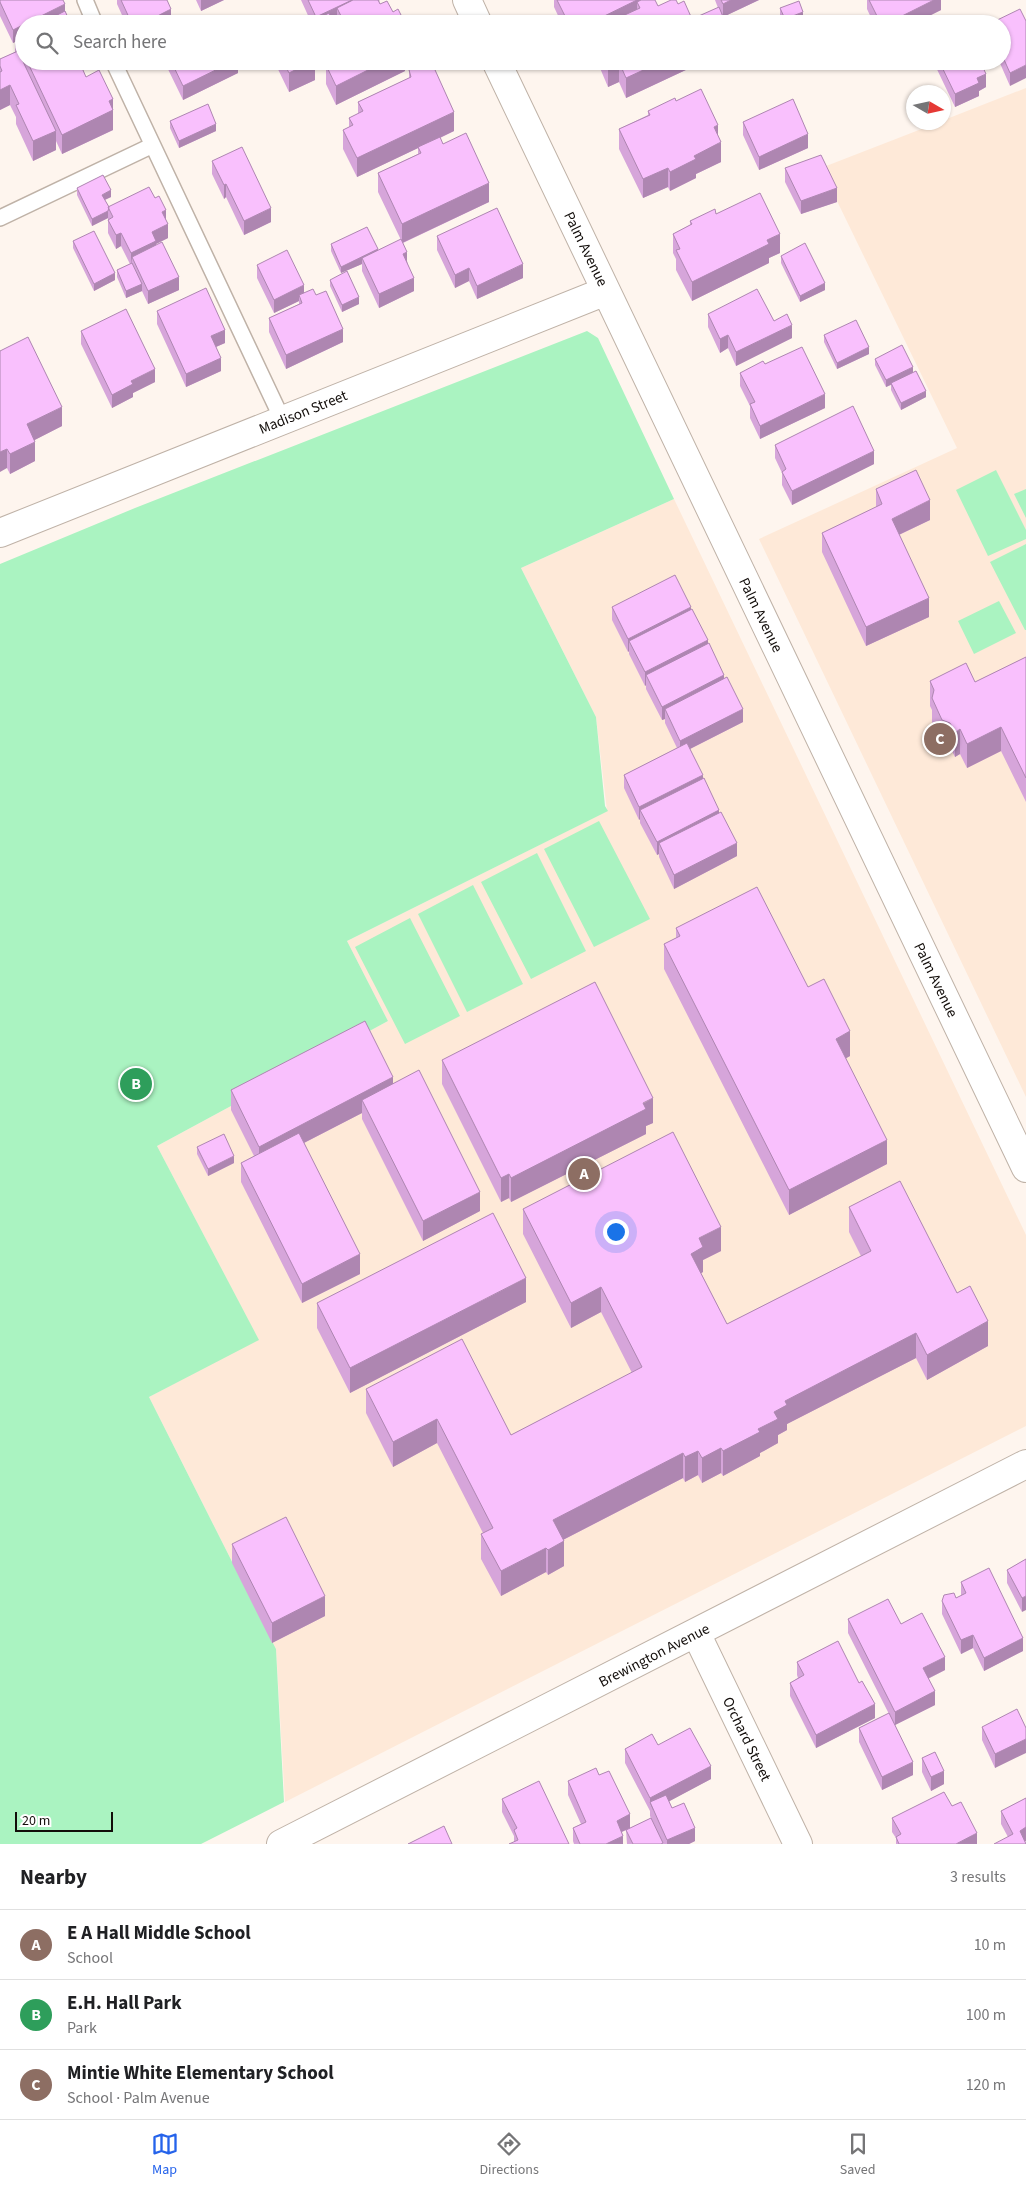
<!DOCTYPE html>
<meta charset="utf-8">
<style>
:root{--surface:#fff;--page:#f6f6f6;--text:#202124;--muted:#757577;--line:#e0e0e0;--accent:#2563eb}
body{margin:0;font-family:"Source Sans 3",sans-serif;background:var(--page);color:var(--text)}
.compass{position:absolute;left:906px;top:85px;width:45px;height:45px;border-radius:50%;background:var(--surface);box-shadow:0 1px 4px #0004;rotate:99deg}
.scale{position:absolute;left:15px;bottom:12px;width:98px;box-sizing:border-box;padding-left:5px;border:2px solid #120d0a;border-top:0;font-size:14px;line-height:18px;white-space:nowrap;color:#120d0a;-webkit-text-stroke:4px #fff;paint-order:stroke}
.you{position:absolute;left:615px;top:1231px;width:18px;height:18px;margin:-12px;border:4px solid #fff;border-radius:50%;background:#1a73e8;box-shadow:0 0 0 8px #1a73e833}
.badge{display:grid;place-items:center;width:32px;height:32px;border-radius:50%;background:var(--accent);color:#fff;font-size:16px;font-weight:700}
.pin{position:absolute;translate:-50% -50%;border:2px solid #fff;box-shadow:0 1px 5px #0006}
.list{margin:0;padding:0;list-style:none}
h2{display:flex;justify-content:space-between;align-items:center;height:65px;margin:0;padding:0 20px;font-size:21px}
h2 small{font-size:16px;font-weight:400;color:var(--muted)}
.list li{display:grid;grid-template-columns:32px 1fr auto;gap:15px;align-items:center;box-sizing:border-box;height:70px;padding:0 20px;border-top:1px solid var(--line)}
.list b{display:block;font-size:19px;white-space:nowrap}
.list p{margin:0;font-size:16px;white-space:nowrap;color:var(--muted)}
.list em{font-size:16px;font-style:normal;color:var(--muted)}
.icon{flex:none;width:28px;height:28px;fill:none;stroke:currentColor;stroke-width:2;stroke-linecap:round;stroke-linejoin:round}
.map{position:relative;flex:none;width:1026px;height:1844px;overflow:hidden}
.search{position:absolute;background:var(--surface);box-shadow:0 1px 4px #0004;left:15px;right:15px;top:15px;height:55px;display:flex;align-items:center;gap:12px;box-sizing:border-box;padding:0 18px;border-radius:28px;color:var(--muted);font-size:19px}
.sheet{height:275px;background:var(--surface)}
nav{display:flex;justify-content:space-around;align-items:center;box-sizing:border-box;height:70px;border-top:1px solid var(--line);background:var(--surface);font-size:14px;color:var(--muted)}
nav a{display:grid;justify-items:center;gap:2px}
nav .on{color:var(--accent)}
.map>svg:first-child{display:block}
.built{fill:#fee9d8}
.green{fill:#aaf3c1}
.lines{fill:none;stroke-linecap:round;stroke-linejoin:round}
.service-casing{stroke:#bfb2a7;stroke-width:18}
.minor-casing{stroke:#bfb2a7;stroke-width:30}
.service{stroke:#fff;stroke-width:15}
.minor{stroke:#fff;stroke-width:28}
.wall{fill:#d6a5da}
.shaded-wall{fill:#ae86b1}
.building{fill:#f9c0fd;stroke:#ae86b1}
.labels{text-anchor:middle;stroke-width:4.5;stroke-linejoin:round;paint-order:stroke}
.street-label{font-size:15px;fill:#120d0a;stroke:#fff}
</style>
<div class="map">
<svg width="1026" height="1844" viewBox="0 0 1026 1844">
<rect width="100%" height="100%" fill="#fef5ee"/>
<path class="built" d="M1026,88V1097L759,539L957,448L821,168L937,123L944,122V120Z
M674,499L1026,1235V1426L285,1802L276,1649L149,1397L258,1339L157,1146L388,1021L347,941L607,811L596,717L521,568Z"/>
<path class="green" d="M587,331L598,338L674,499L521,568L596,717L605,806L608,811L347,941L388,1021L157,1146L259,1340L149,1397L276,1649L284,1802L201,1844H0V564L135,508Z
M996,470L1026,530V539L988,556L956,490Z
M1026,489V518L1014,494Z
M1026,544V630H1025L990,562Z
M999,601L1016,633L974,654L958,621Z
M599,821L650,919L594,947L544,849Z
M537,853L586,951L531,979L481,882Z
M473,885L523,984L467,1012L418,914Z
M410,918L460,1016L405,1044L355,947Z"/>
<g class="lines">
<g class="service-casing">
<path id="service" d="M85,0L95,24
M113,61L283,421
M0,218L151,146"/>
</g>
<g class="minor-casing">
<path id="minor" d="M467,0L478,24
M496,61L1026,1168
M0,533L606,291
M696,1633L798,1844
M281,1844L1026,1464"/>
</g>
<use href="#service" class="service"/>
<use href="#minor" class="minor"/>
</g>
<path class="wall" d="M0,0L65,11L70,22L78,24H24V61H89V67L83,70L86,77L113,99V130L62,154L56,141V150L33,161L16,124V117L10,105L0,110V59L15,52V42L13,43L0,16Z
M117,0H167L171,23L169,24H126L117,4Z
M196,0H224L201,11Z
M301,0H380H379L380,4L393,12L405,23L414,24H337V20L333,22H311Z
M554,0H655L658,6L678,4L692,19L718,8L715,0H759L723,17L726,24H562L554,7Z
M867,0H941V10L913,24H874L867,9Z
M780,8L803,19L790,24H784L780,15Z
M1026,21L1010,86L999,61H1002V24Z
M164,61H238V73L183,100Z
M274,61H315V80L289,92Z
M331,61H417L405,67V71L336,105L326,84V65L331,62Z
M597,61H705L626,98L619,82L608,87Z
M933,61H980L986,87L979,91V96L955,107Z
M409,70L454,131L440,138L443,144L489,202L403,243L414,291L379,308L362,271V264L341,273L331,251V244L378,250L401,240L378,192V173L418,154V148L357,177L343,149V130L349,127V118L358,114V102L409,78Z
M676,101L718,136L721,162L696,174V178L670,191L668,187L643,198L619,149V129L648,115V111Z
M170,121L216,131L179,148L170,128Z
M743,122L808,148L759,170L743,135Z
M212,161L271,222L244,235L226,197L224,199L212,174Z
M785,168L837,202L801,214L785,182Z
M77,188L111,197L105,200L109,207L166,220L168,238L156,244V245L179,290L148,304L142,291L126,298L117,277V270L130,264L121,246L116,249L108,233V218L92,226L77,195Z
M716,214L780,253L769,258V263L692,301L676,270V259L673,253V234L690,225V221Z
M437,236L523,278L477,299L469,281L455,288L437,250Z
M73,241L115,280L94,291L73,248Z
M781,256L825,290L800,302L781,263Z
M257,265L304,293L316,295L343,342L286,369L269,332V318L299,304V301L274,313L257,278Z
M330,280L359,304L342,312L330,286Z
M157,311L225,343L216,347L221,371L186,387L157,324Z
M708,314L774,321L792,338L736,366L728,348L720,353L708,327Z
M81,331L155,382L133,393V397L112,408L81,344Z
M824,335L869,354L837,369L824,342Z
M0,351L62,426L34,440L35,461L10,474L7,468Z
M875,359L913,372L926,397L901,410L891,390V385L886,387L875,365Z
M765,364L825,408L760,439L750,418V406L740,386V373Z
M775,445L874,464L792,505L782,485V473L775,458Z
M876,489L930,520L899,535L929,617L866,646L822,552V533L876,507Z
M612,607L691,610L708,644L724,679L743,722L690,749L703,779L719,813L737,856L674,889L659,857V854L657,855L640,823V819L639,820L624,788V775L677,748L665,723V719L662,720L646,689V685L645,686L629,654V651L628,652L612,620Z
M1026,657V802L1001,751L967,768L960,754L955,757L950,747L942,745L932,723V710L930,706V681L975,682Z
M676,928L808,987L850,1056L846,1058L887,1164L789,1215L664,969V944L676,938Z
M442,1060L653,1123L646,1126V1134L511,1202L509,1198L501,1202L442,1084Z
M393,1083L480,1211L423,1241L362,1119V1113L304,1143L360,1274L302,1303L241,1182V1163L254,1156L231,1110V1090Z
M197,1147L234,1163L208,1176L197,1154Z
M849,1207L957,1293L988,1346L927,1380L916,1358L787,1424V1430L778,1435V1443L760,1453V1456L723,1476L721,1473L702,1483L698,1475L685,1482L683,1478L563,1540L564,1566L548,1575L546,1572L501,1596L481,1559V1534L483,1533L437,1443L393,1467L366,1413V1389L511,1435L632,1373L601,1312L571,1328L523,1234V1209L721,1251L703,1260V1272L701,1273L727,1324L861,1256L849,1232Z
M526,1302L350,1393L317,1328V1303Z
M232,1544L325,1616L272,1643L232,1563Z
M1026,1559L1022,1612L1007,1583V1570Z
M961,1582L1023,1651L984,1671L973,1648L961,1654L942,1614V1601L956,1598L961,1596Z
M848,1619L945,1670L928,1679L935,1705L895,1725L913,1775L882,1790L859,1742V1728L889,1714L848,1633Z
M797,1662L875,1718L816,1748L790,1696V1683L798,1678L797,1675Z
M982,1727L1026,1728L995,1768L982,1740Z
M658,1745L711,1779L669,1801L672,1808L695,1841L689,1844H627L626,1830L651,1818L650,1816V1811L625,1763V1749Z
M922,1758L944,1784L931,1791L922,1772Z
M599,1775L630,1828L622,1832L623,1844H574L573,1841V1828L581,1824L568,1795V1781Z
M1026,1798V1841H1025L1008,1837L1001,1824V1811Z
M502,1799L569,1844L514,1842V1836L502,1812Z
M952,1806L977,1844H896V1838L892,1832V1818Z"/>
<path class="shaded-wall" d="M201,0H224L201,11Z
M352,0H380L342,18L337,8V20L330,24H316V17Z
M637,0H647L640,8L637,2V13L615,24H588Z
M731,0H759L723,17V4Z
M934,0H941V10L913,24H886Z
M65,4V18L52,24H25Z
M171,9V23L169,24H142Z
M803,12V19L790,24H785V19Z
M24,24V38L15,35V42L13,43V30Z
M75,61H89V67L75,73Z
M234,61H238V73L183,100V86Z
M308,61H315V80L289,92V73Z
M386,61H417L405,67V71L336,105V86Z
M663,61H705L626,98V78Z
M619,62V82L608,87V67Z
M1026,65V78L1010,86V73Z
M986,74V87L979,91V96L955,107V94L977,78Z
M10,85V105L0,110V90Z
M113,99V130L62,154V135L109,101Z
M454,112V131L357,177V158Z
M216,124V131L179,148V141Z
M718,125V144L721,142V162L696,174V178L670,191V172L694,156L714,127Z
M56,131V150L33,161V141Z
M808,134V148L759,170V157Z
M668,168V187L643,198V179Z
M489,183V202L402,243V224Z
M226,184V197L224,199V185Z
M837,188V202L801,214V201Z
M111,190V197L102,201V195Z
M271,208V222L244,235V221Z
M166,210V223L162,212Z
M108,211V218L92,226V219Z
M168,224V238L156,244V254L132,257L131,266V253L152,232Z
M121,233V246L116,249V235Z
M780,234V253L769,258V263L692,301V282L767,240Z
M378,249V256L362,258V264L341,273V267Z
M407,252V266L403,254Z
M523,264V278L477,299V286Z
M469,268V281L455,288V275Z
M115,273V280L94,291V284Z
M179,277V290L148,304V291Z
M414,278V291L379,308V294Z
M825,283V290L800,302V296Z
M142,284V291L126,298V291Z
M304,285V299L299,295V301L274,313V300Z
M359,297V304L342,312V305Z
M792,325V338L736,366V352Z
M343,329V342L286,369V355Z
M225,330V343L211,349V336Z
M728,335V348L720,353V339Z
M869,347V354L837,369V363Z
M221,358V371L186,387V374Z
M913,367V374L886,387V380Z
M155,369V382L133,393V397L112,408V395L131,381Z
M926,391V397L901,410V403Z
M825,394V408L760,439V426Z
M62,407V426L27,444V424Z
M35,442V461L10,474V454Z
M7,449V468L0,472V452Z
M874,451V464L792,505V491Z
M930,500V520L892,538V519Z
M929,598V617L866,646V627Z
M691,607V620L629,641V651L628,652V639Z
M708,640V654L646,675V685L645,686V672Z
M724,675V688L665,709V719L662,720V707Z
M743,709V722L680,754V741Z
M1001,727V751L967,768V744Z
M960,729V754L955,757V733Z
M703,775V788L640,810V819L639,820V807Z
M719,810V823L659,843V854L657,855V842Z
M737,843V856L674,889V875Z
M850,1031V1056L836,1064V1039Z
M393,1077V1097L362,1100V1113L259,1166V1147Z
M653,1098V1123L646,1126V1134L511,1202V1178Z
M887,1140V1164L789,1215V1190Z
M234,1156V1163L208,1176V1169Z
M509,1174V1198L501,1202V1178Z
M480,1192V1211L423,1241V1221Z
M721,1227V1251L703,1260V1272L691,1279V1254L699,1238Z
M360,1254V1274L302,1303V1284Z
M526,1278V1302L350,1393V1368Z
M601,1287V1312L571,1328V1303Z
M988,1321V1346L927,1380V1355Z
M916,1333V1358L787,1424V1430L778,1435V1443L760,1453V1456L723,1476V1451L758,1429L785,1401Z
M437,1419V1443L393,1467V1442Z
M721,1448V1473L702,1483V1458Z
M698,1451V1475L685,1482V1457Z
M683,1453V1478L553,1545V1520Z
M564,1541V1566L548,1575V1550Z
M546,1548V1572L501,1596V1571Z
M325,1596V1616L272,1643V1623Z
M1026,1596V1610L1022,1612V1598Z
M973,1635V1648L961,1654V1640Z
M1023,1638V1651L984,1671V1658Z
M945,1657V1670L923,1681V1668Z
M935,1691V1705L895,1725V1712Z
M875,1704V1718L816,1748V1735Z
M1026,1739V1753L995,1768V1754Z
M913,1762V1775L882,1790V1777Z
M711,1766V1779L653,1810L650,1803V1798Z
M944,1771V1784L931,1791V1777Z
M630,1814V1828L617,1834V1821Z
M1026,1827V1841L1020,1844V1831Z
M695,1828V1841L689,1844H667V1840Z
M977,1833V1844H956Z
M623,1836V1844H606Z"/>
<path class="building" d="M0,0H63L65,4L13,30L0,2Z
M121,0H167L171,9L142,24H132Z
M308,0H352L316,17Z
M353,0H378L380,4L387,1L393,12L398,9L405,23L412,20L414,24H345L337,8Z
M557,0H637L588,24H569Z
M641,0H655L658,6L671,0H676L678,4L684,1L692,19L719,7L726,24H605L640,8L637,2Z
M721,0H731L723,4Z
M869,0H934L886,24H881Z
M799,1L803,12L785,19L780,8Z
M1020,9L1026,21V65L1010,73L1002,55V24H989Z
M65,11L70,22L75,19L78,24H39Z
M329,13L334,24H307Z
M24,31V54L15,35Z
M18,51L56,131L33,141L16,105L19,104L10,85L0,90V72L2,71L0,66V59Z
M27,61H79L86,77L99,70L113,99L109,101L113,110L62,135Z
M171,61H234L183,86Z
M283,61H313L289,73Z
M333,61H386L336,86L326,65Z
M427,61H431L454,112L357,158L343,130L353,125L349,118L363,111L358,102L411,77L409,70Z
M606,61H663L626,78L619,62L608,67Z
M939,61H980L986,74L977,78L979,83L955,94Z
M701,89L718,125L714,127L721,142L694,156L696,159L670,172L668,168L643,179L619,129L650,115L648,111L675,98L676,101Z
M793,99L808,134L759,157L743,122Z
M208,104L216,124L179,141L170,121Z
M466,133L489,183L402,224L378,173L421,153L418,147L440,137L443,144Z
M242,147L271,208L244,221L226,184L224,185L212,161Z
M821,155L837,188L801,201L785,168Z
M103,175L111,190L102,195L109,207L108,211L92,219L77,188Z
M149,187L155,198L159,196L166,210L162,212L168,224L152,232L156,241L131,253L121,233L116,235L108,220L113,217L108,207Z
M760,193L780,234L767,240L769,244L692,282L676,250L680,249L673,234L692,224L690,221L715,209L716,214Z
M497,208L523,264L477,286L469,268L455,275L437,236Z
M367,227L378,249L341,267L331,244Z
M94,231L115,273L94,284L73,241Z
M401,239L407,252L403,254L414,278L379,294L362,258Z
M162,242L179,277L148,291L132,257Z
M805,243L825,283L800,296L781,256Z
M287,250L304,285L274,300L257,265Z
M132,263L142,284L126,291L117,270Z
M347,271L359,297L342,305L330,280Z
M206,288L225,330L211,336L221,358L186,374L157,311Z
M313,289L316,295L326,291L343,329L286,355L269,318L302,303L299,295Z
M757,289L774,321L787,314L792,325L736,352L728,335L720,339L708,314Z
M126,309L155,369L131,381L133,384L112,395L81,331Z
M856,320L869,347L837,363L824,335Z
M28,337L62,407L27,424L35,442L10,454L7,449L0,452V351Z
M902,345L913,367L886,380L875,359Z
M802,347L825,394L760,426L750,404L755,402L740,373L763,361L765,364Z
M916,371L926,391L901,403L891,383Z
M853,406L874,451L792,491L782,472L786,469L775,445Z
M916,470L930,500L892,519L929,598L866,627L822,533L882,504L876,489Z
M675,575L691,607L628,639L612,607Z
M692,609L708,640L645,672L629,641Z
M709,643L724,675L662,707L646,675Z
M1026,657V778L1001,727L967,744L960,729L955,733L950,723L942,720L932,698L934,690L930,681L966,663L975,682Z
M727,677L743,709L680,741L665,709Z
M687,743L703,775L639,807L624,775Z
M704,778L719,810L657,842L640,810Z
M721,812L737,843L674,875L659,843Z
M757,887L808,987L824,979L850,1031L836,1039L887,1140L789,1190L664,944L680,936L676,928Z
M595,982L653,1098L643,1103L646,1109L511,1178L509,1174L501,1178L442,1060Z
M365,1021L393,1077L259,1147L231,1090Z
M419,1070L480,1192L423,1221L362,1100Z
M673,1132L721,1227L699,1238L703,1247L691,1254L727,1324L871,1251L849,1207L900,1181L957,1293L970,1286L988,1321L927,1355L916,1333L785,1401L787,1405L774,1412L778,1419L758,1429L760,1432L723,1451L721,1448L702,1458L698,1451L685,1457L683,1453L553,1520L564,1541L548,1550L546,1548L501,1571L481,1534L493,1528L437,1419L393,1442L366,1389L462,1339L511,1435L642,1367L601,1287L571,1303L523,1209Z
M299,1133L360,1254L302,1284L241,1163Z
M224,1134L234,1156L208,1169L197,1147Z
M493,1213L526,1278L350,1368L317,1303Z
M286,1517L325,1596L272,1623L232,1544Z
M1026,1559V1596L1022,1598L1007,1570Z
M989,1568L1023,1638L984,1658L973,1635L961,1640L942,1601L944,1595L954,1593L956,1598L966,1593L961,1582Z
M888,1599L901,1624L922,1613L945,1657L923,1668L935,1691L895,1712L848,1619Z
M838,1641L859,1683L862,1681L875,1704L816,1735L790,1683L804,1675L797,1662Z
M1017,1709L1026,1728V1739L995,1754L982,1727Z
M889,1713L913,1762L882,1777L859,1728Z
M690,1728L711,1766L650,1798L625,1749L652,1734L658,1745Z
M935,1752L944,1771L931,1777L922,1758Z
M596,1768L599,1775L609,1771L630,1814L617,1821L623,1836L606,1844H580L573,1828L586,1822L568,1781Z
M539,1781L569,1844H509L518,1840L514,1830L517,1828L502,1799Z
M944,1792L952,1806L961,1802L977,1833L956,1844H899L896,1837L901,1834L892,1818Z
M666,1795L672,1808L684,1803L695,1828L667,1840L650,1802Z
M1026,1798V1827L1020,1831L1026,1844H994L1013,1834L1001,1811Z
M651,1818L663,1843L661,1844H633L626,1830Z
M444,1826L452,1844H408Z"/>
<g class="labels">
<g class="street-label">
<text transform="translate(586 249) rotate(64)" y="5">Palm Avenue</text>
<text transform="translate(303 412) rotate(-22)" y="5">Madison Street</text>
<text transform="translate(761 615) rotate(64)" y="5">Palm Avenue</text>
<text transform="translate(936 980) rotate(64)" y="5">Palm Avenue</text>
<text transform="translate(654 1655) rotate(-27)" y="5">Brewington Avenue</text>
<text transform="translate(747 1739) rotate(64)" y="5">Orchard Street</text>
</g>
</g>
</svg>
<svg class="compass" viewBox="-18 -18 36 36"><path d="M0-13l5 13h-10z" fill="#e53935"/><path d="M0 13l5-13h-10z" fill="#757577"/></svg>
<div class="scale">20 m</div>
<div class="you"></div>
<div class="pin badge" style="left:584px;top:1174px;background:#8d6e63">A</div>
<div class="pin badge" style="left:136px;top:1084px;background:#2e9e5b">B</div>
<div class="pin badge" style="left:940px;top:739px;background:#8d6e63">C</div>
<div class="search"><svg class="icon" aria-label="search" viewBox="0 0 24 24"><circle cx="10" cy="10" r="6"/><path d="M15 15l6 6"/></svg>Search here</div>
</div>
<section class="sheet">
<h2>Nearby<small>3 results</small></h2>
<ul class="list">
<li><span class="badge" style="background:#8d6e63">A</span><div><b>E A Hall Middle School</b><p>School</p></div><em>10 m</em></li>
<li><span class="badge" style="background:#2e9e5b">B</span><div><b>E.H. Hall Park</b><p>Park</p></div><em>100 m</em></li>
<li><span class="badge" style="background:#8d6e63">C</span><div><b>Mintie White Elementary School</b><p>School · Palm Avenue</p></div><em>120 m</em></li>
</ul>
</section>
<nav>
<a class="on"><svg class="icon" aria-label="map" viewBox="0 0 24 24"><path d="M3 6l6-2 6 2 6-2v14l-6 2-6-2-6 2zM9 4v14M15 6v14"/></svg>Map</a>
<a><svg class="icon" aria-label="directions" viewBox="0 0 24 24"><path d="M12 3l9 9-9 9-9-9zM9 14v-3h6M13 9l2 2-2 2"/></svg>Directions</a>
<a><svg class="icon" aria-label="saved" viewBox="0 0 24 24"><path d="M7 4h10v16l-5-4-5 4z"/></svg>Saved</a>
</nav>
